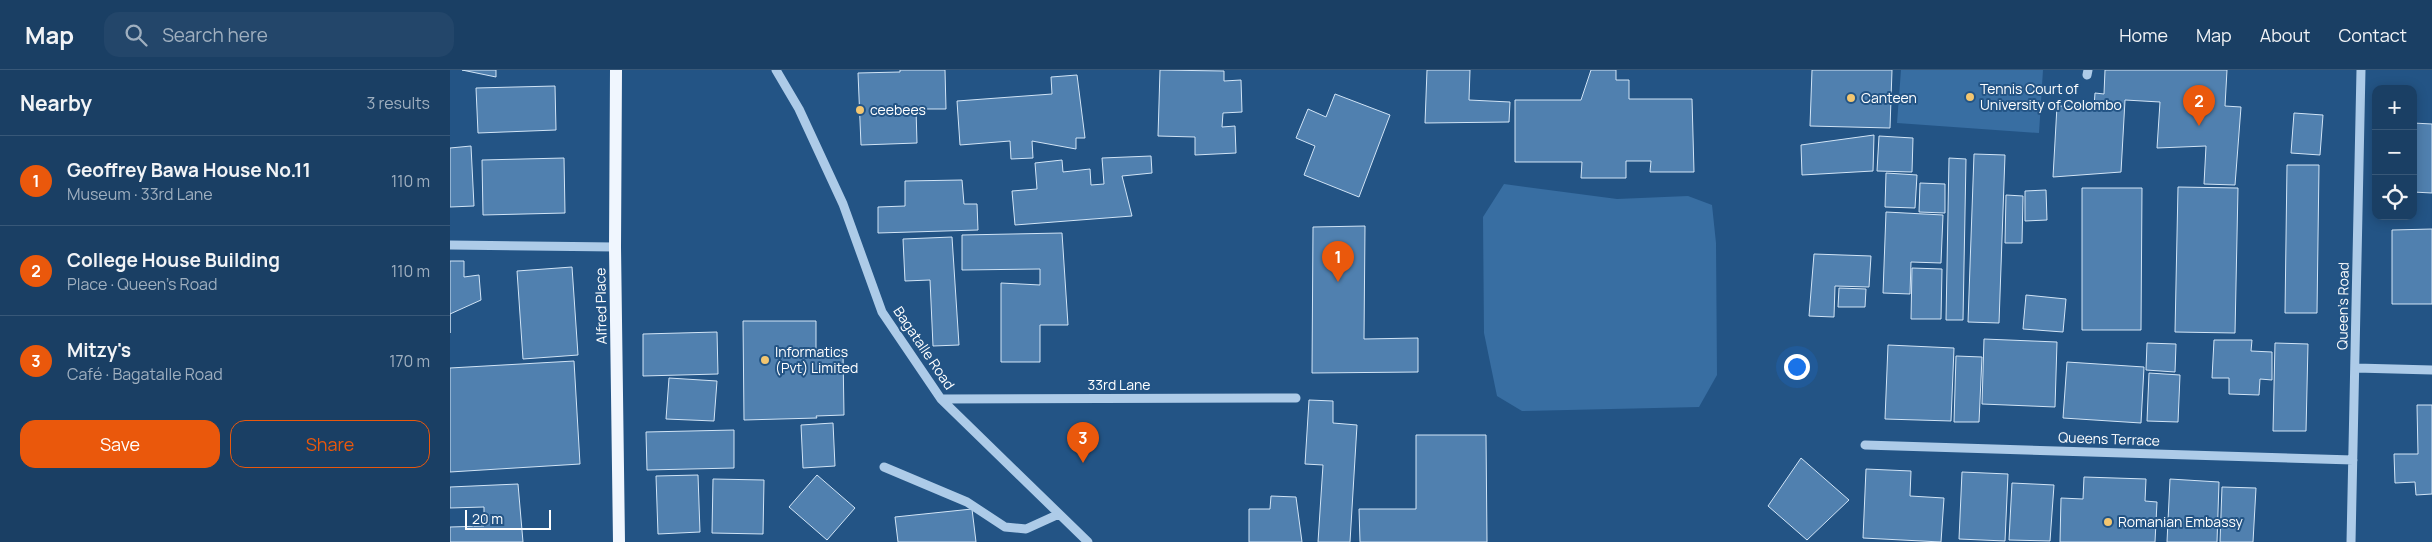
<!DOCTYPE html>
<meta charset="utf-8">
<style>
:root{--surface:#1a3f64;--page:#23466a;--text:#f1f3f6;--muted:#9fafbf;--line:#385878;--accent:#ea580c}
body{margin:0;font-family:Manrope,sans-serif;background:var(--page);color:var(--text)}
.controls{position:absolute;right:15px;top:15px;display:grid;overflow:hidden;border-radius:10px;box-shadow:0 2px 12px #0003}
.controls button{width:45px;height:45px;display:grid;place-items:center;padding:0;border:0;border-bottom:1px solid var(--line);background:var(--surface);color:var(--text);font:25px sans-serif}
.scale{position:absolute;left:15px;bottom:12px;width:86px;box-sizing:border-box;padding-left:5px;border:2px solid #fff;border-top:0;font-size:14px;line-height:18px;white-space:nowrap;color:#fff;-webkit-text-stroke:4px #235485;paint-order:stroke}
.you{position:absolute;left:1346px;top:296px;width:18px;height:18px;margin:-12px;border:4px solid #fff;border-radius:50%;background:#1a73e8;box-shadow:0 0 0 8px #1a73e833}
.badge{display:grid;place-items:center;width:32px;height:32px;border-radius:50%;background:var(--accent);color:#fff;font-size:16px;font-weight:700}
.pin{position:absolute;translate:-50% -41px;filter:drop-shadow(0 1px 2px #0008)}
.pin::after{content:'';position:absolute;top:26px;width:18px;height:15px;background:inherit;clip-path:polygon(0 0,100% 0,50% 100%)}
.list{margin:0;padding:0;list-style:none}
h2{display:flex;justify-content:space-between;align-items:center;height:65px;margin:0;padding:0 20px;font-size:21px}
h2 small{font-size:16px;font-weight:400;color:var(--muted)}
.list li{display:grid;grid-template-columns:32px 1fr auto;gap:15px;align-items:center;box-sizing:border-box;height:90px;padding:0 20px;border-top:1px solid var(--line)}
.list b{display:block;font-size:19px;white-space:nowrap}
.list p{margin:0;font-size:16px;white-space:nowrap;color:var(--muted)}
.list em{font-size:16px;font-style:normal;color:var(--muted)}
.actions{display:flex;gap:10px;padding:15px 20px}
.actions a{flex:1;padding:11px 0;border:1px solid var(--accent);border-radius:15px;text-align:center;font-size:18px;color:var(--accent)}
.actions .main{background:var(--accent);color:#fff}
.icon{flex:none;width:28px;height:28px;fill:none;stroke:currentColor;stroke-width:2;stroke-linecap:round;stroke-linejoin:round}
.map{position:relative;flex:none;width:1982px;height:472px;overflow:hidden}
header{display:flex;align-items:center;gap:30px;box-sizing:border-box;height:70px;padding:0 25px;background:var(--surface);border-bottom:1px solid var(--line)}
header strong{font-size:24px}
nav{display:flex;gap:28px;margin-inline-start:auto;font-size:18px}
.search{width:350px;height:45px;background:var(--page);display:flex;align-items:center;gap:12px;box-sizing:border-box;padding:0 18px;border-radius:15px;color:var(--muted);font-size:19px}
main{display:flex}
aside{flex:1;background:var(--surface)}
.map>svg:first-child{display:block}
.green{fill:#386ea2}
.building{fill:#5080af;stroke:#d1e4f6}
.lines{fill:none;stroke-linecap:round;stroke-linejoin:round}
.minor{stroke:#adcbe8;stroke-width:9}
.major{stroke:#f0f6fe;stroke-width:12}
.poi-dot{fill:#f3c670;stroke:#235485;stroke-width:2}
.labels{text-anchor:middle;stroke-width:4;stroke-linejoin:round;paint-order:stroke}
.poi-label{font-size:14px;fill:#fff;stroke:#235485;text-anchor:start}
.street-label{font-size:14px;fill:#fff;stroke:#235485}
</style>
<header>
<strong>Map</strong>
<div class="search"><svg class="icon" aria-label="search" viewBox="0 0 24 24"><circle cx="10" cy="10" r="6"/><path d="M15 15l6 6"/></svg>Search here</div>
<nav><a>Home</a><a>Map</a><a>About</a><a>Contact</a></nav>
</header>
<main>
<aside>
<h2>Nearby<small>3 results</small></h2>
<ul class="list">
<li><span class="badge">1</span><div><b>Geoffrey Bawa House No.11</b><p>Museum · 33rd Lane</p></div><em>110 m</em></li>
<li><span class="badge">2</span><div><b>College House Building</b><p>Place · Queen's Road</p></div><em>110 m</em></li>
<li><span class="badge">3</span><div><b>Mitzy's</b><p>Café · Bagatalle Road</p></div><em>170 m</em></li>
</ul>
<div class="actions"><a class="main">Save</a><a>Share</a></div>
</aside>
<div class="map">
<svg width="1982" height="472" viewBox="0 0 1982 472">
<rect width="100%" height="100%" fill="#235485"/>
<path class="green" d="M1451,0H1593L1589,63L1447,53Z
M1054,114L1167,129L1238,126L1262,135L1266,173L1267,305L1249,337L1072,341L1047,326L1034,263L1033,147Z"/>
<path class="building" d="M12,0H46V7Z
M450,0H495L496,39H466L467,73L411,75L408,3L450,2Z
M710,0L774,1V11L791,10L792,42L773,43L772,57L785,56L786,83L745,85V67L708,66Z
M977,0H1020L1019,30L1060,32L1059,52L975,53Z
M1141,0H1166V10H1179V29H1242L1244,102H1200L1201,91H1176V108H1131L1132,92H1065V30H1131Z
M1362,0H1442L1440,58L1360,56Z
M1655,0H1777L1775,36L1791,37L1785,115L1754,114L1756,76L1707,78L1710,32L1675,30L1671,102L1603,107L1607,36L1644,37L1645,23L1654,24Z
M627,5L635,68H626V79L582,71L583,88L561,89L560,71L510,75L507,31L602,24L601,7Z
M105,16L106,60L28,63L26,18Z
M885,24L940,45L909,127L854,105L865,76L846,68L858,39L876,47Z
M1844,43L1873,45L1870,85L1841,83Z
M1963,53L1982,54V123L1963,122Z
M1424,65L1423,101L1352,105L1351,75Z
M1429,66L1463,68L1462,102L1427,101Z
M21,76L24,136L0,137V78Z
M1524,84L1555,85L1549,253L1518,252Z
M701,86L702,103L672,106L682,146L565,155L562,121L587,119L585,93L612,90L613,102L640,99L641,115L654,114L652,88Z
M114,88L115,143L33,145L32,90Z
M1499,88L1516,89L1513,250H1496Z
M1837,95H1869L1867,243H1835Z
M1436,103L1467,105L1465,138L1435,137Z
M512,110L514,134H527L528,160L428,163V137L455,136V111Z
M1470,113L1495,114V143L1469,142Z
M1728,117L1788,118L1785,263L1725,262Z
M1632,118H1692L1691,260H1632Z
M1596,120L1597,150L1575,151V121Z
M1556,125L1573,126L1572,173H1555Z
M1436,142L1493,145L1491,193L1461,192L1460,224L1433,223Z
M915,156L914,269L968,268V302L862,303L863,157Z
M1982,159V234H1942V160Z
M612,163L618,255H590V292H551V213L590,215V199L512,200V165Z
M502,167L509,275L483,276L480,210L455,211L453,169Z
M1364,184L1421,186L1419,217L1385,216L1384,247L1359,246Z
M0,191H14V207L29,205L31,230L0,244V263Z
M122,197L128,285L73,289L67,201Z
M1462,198L1492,199L1491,249H1461Z
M1389,218L1416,219L1415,237H1388Z
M1576,225L1616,229L1613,262L1573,259Z
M293,251H366V284L393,283L394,345L366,346L367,348L294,350Z
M267,262L268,304L193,306V264Z
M1534,269L1607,272L1605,337L1532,334Z
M1764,270H1802L1801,281L1822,282V310L1810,309L1809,325L1779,324V308H1762Z
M1697,273L1726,274L1725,302L1696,300Z
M1825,273L1858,274L1856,361H1823Z
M1438,275L1504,278L1501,351L1435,349Z
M1506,286L1532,287L1529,352H1504Z
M124,291L130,394L0,402V298Z
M1617,292L1694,297L1691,353L1613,348Z
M1699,303L1730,305L1728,352L1697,351Z
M219,308L267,311L264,351L216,349Z
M859,330L883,331V353L907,355L900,472H868L873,395L855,394Z
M1967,335H1982V424L1966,425L1965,412L1945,413L1944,384H1968Z
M383,353L385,396L353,398L351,355Z
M284,360V398L197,400L196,362Z
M966,365H1036L1037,472H910L909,439H966Z
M1351,388L1399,430L1357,470L1318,436Z
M1416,399L1461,401L1460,426L1494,428L1491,472L1413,468Z
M1512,402L1558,404L1555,471L1509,469Z
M248,405L250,462L208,464L206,406Z
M367,405L405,438L377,470L339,437Z
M1634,407L1696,409L1695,431L1707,432L1705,472H1610L1611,428L1633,429Z
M263,409L314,410L313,464L262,463Z
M1720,409L1769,412L1767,472H1717Z
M1562,413L1604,415L1600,471L1559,470Z
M68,414L73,472H0V457L34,456V437L0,438V417Z
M1772,417L1806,418L1803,472H1770Z
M821,426L846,427L852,472H799V439H820Z
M522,439L526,472H448L445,447Z"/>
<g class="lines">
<path class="minor" d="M326,0L349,39L393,134L432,242L491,329L638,472
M1637,5L1638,0
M0,175L165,177
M1906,298L1982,300
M491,329L846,328
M1415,375L1903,390
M434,397L517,432L555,457L576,459L609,444
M1901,472L1911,0"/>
<path class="major" d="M166,0L165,177L169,472"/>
</g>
<g class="poi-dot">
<circle cx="1520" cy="27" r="5"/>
<circle cx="1401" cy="28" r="5"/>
<circle cx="410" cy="40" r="5"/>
<circle cx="315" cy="290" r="5"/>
<circle cx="1658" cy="452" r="5"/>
</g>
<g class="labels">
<g class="poi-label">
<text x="1530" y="24">Tennis Court of<tspan x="1530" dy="16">University of Colombo</tspan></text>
<text x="1411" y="33">Canteen</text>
<text x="420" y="45">ceebees</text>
<text x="325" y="287">Informatics<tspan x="325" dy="16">(Pvt) Limited</tspan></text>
<text x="1668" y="457">Romanian Embassy</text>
</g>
<g class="street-label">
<text transform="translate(151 236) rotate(-91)" y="5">Alfred Place</text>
<text transform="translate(1893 236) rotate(-89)" y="5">Queen's Road</text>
<text transform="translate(474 278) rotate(56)" y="5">Bagatalle Road</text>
<text x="669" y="320">33rd Lane</text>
<text transform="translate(1659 369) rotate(2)" y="5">Queens Terrace</text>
</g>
</g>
</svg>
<div class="controls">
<button>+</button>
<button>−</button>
<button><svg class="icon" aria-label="locate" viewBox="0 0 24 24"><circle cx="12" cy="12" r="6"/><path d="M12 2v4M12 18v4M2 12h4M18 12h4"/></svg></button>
</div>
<div class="scale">20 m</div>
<div class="you"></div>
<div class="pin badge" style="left:888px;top:212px">1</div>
<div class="pin badge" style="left:1749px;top:56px">2</div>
<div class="pin badge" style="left:633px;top:393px">3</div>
</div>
</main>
